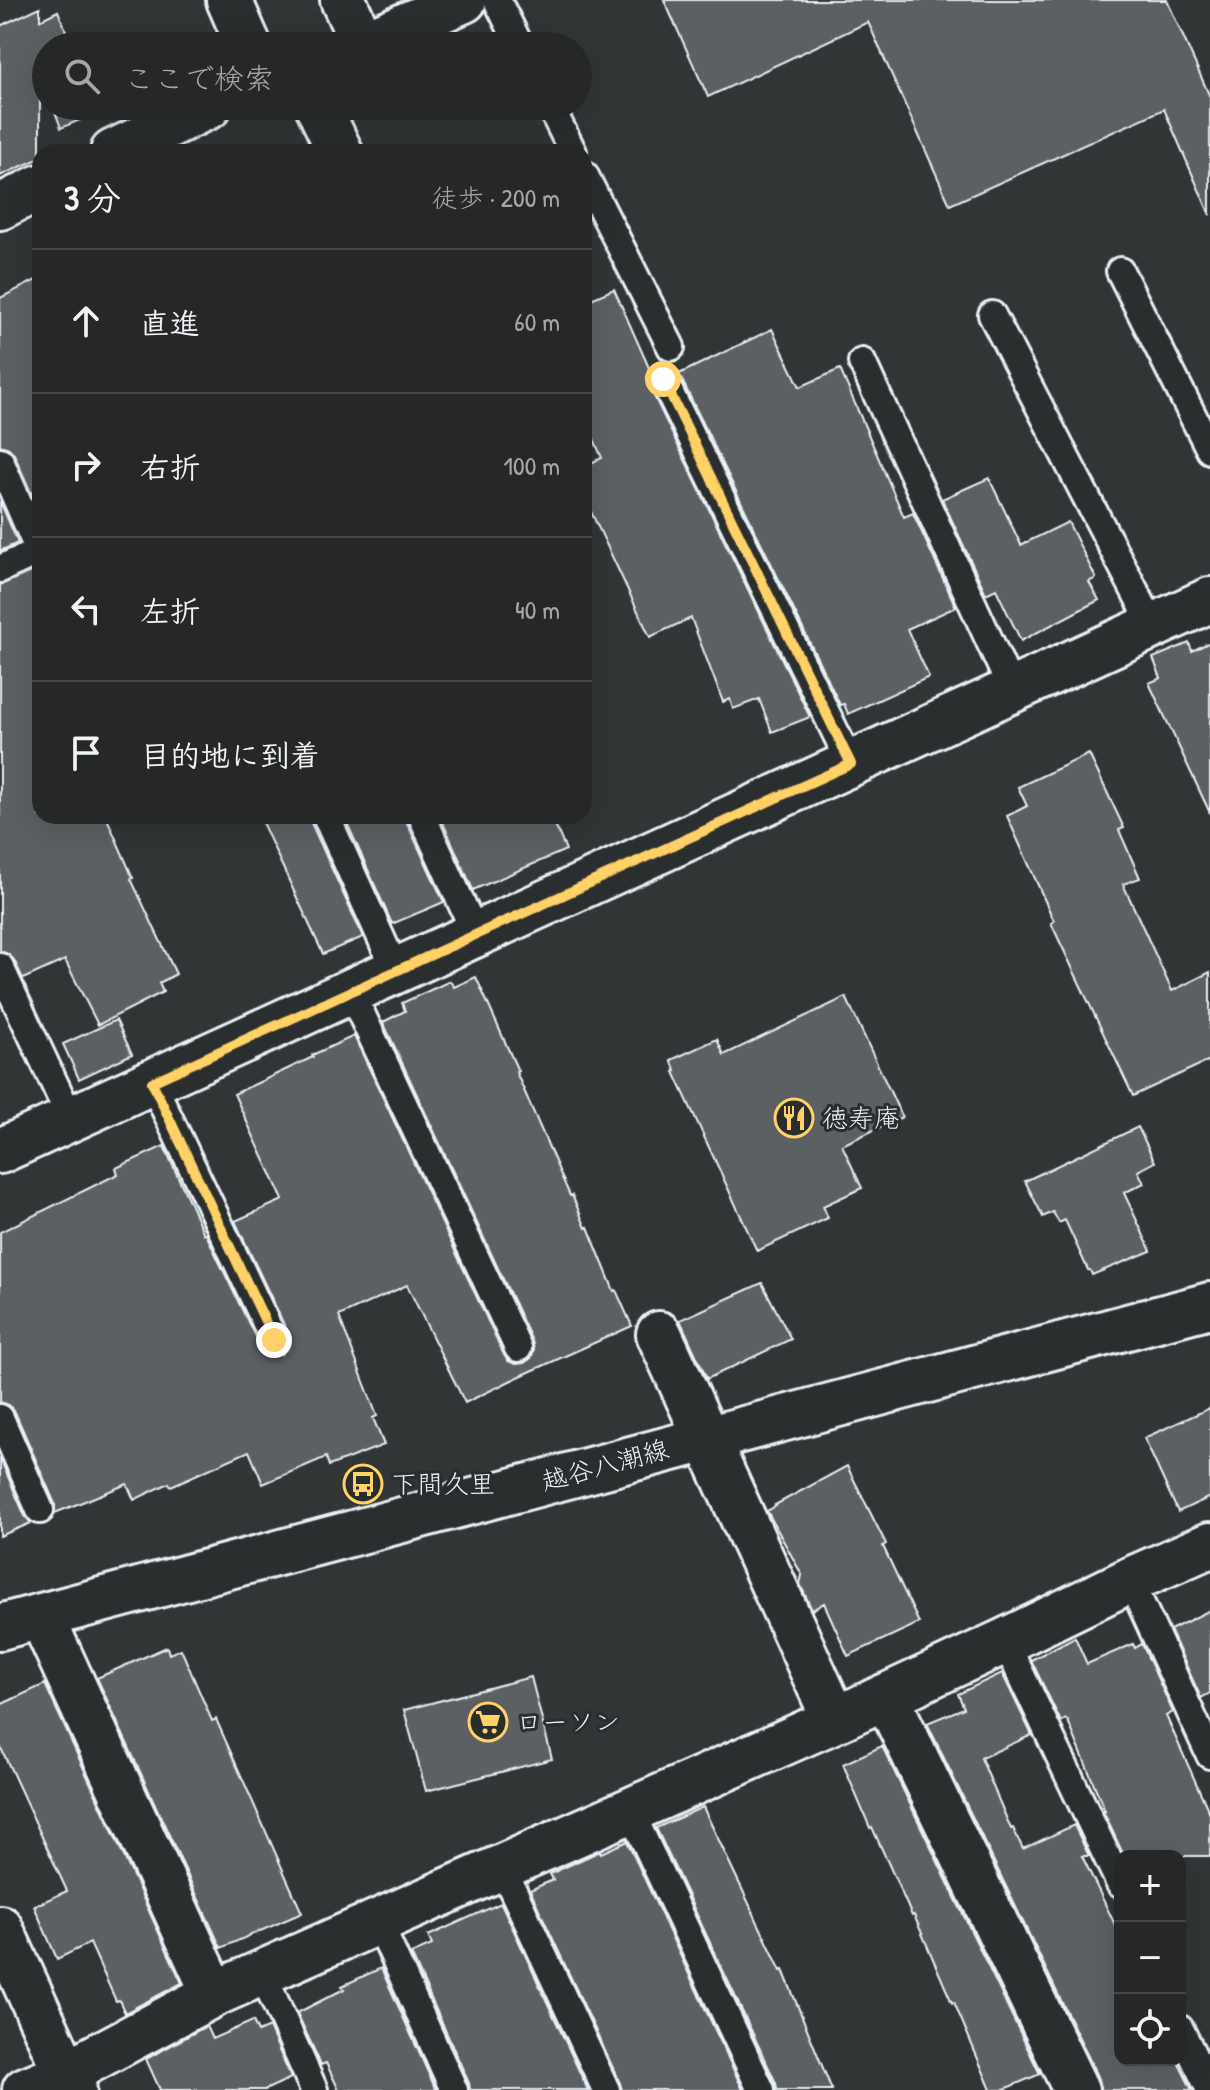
<!DOCTYPE html>
<html lang="ja">
<meta charset="utf-8">
<style>
:root{--surface:#262828;--page:#2e3030;--text:#f1f3f6;--muted:#a4a6a8;--line:#424445}
body{margin:0;font-family:"Patrick Hand","Klee One",sans-serif;background:var(--page);color:var(--text)}
.controls{position:absolute;right:24px;bottom:24px;display:grid;overflow:hidden;border-radius:16px;box-shadow:0 8px 32px #0002}
.controls button{width:72px;height:72px;display:grid;place-items:center;padding:0;border:0;border-bottom:2px solid var(--line);background:var(--surface);color:var(--text);font:40px sans-serif}
.stop{position:absolute;width:24px;height:24px;margin:-18px;border:6px solid #ffd166;border-radius:50%;background:#fff}
.stop.end{background:#ffd166;border-color:#fff;box-shadow:0 2px 8px #0008}
.list{margin:0;padding:0;list-style:none}
h2{display:flex;justify-content:space-between;align-items:center;height:104px;margin:0;padding:0 32px;font-size:34px}
h2 small{font-size:26px;font-weight:400;color:var(--muted)}
.list li{display:grid;grid-template-columns:52px 1fr auto;gap:24px;align-items:center;box-sizing:border-box;height:144px;padding:0 32px;border-top:2px solid var(--line)}
.list b{display:block;font-size:30px;white-space:nowrap}
.list em{font-size:26px;font-style:normal;color:var(--muted)}
.icon{flex:none;width:44px;height:44px;fill:none;stroke:currentColor;stroke-width:2;stroke-linecap:round;stroke-linejoin:round}
.map{position:relative;flex:none;width:1210px;height:2090px;overflow:hidden}
.search{position:absolute;background:var(--surface);box-shadow:0 8px 32px #0002;left:32px;top:32px;width:560px;height:88px;display:flex;align-items:center;gap:20px;box-sizing:border-box;padding:0 28px;border-radius:44px;color:var(--muted);font-size:30px}
.panel{position:absolute;background:var(--surface);box-shadow:0 8px 32px #0002;left:32px;top:144px;width:560px;height:680px;border-radius:24px}
.map>svg:first-child{display:block}
.building{fill:#5c6063;stroke:#e8f1f8;stroke-width:2}
.lines{fill:none;stroke-linecap:round;stroke-linejoin:round}
.lane-casing{stroke:#e8f1f8;stroke-width:32}
.street-casing{stroke:#e8f1f8;stroke-width:50}
.secondary-casing{stroke:#e8f1f8;stroke-width:50}
.lane{stroke:#2a2d2e;stroke-width:26}
.street{stroke:#2a2d2e;stroke-width:44}
.secondary{stroke:#2a2d2e;stroke-width:44}
.route{stroke:#ffd166;stroke-width:10}
.labels{text-anchor:middle;stroke-width:6;stroke-linejoin:round;paint-order:stroke}
.poi-label{font-size:26px;fill:#e8f1f8;stroke:#2a2d2e;text-anchor:start}
.street-label{font-size:26px;fill:#e8f1f8;stroke:#2a2d2e}
</style>
<div class="map">
<svg width="1210" height="2090" viewBox="0 0 1210 2090">
<rect width="100%" height="100%" fill="#323536"/>
<filter id="ink" filterUnits="userSpaceOnUse"><feTurbulence type="fractalNoise" baseFrequency=".0125" numOctaves="2"/><feDisplacementMap in="SourceGraphic" scale="16" xChannelSelector="R" yChannelSelector="G"/><feConvolveMatrix kernelMatrix="1 2 1 2 8 2 1 2 1" color-interpolation-filters="sRGB"/></filter>
<g filter="url(#ink)">
<path class="building" d="M664,0H1167L1210,97V215L1164,109L950,205L868,22L708,97Z
M40,7V20L58,11L72,46H46V89L40,74V158L0,176V26Z
M53,106H97L99,112L61,128Z
M40,278V513L14,454L9,448L0,445V298Z
M614,289L650,370L647,377L649,386L810,717L772,732L759,699L733,709L730,699L723,702L691,618L650,637L584,497V466L602,458L584,416V302Z
M772,329L800,387L840,369L904,517L913,513L956,607L907,629L929,677L848,714L844,704L840,705L679,374Z
M989,478L1021,545L1068,522L1096,578L1089,582L1099,600L1021,641L996,589L986,594L942,499Z
M0,501L18,543L0,551Z
M40,568V816H106L133,878L131,879L176,974L159,983L163,992L98,1025L65,960L23,979L14,960L8,954L0,951V585Z
M1210,642V813L1149,683L1161,678L1153,658L1189,643L1192,651Z
M1089,754L1124,828L1119,830L1140,878L1123,884L1172,991L1210,972V1060L1133,1096L1051,923L1054,921L1007,816L1027,806L1018,787Z
M259,816H310L311,823L363,937L323,954Z
M344,816H406L407,823L444,902L392,924Z
M440,816H551L566,850L473,890Z
M476,977L518,1071L516,1072L570,1196L572,1195L586,1228L588,1227L614,1291L616,1290L632,1326L516,1378L465,1403L407,1285L339,1316L377,1416L373,1418L384,1445L329,1466L326,1457L263,1484L249,1451L171,1486L169,1483L134,1500L127,1484L55,1513V1504L15,1412L9,1405L0,1402V1232L118,1174L116,1168L164,1146L204,1234H206L260,1347L264,1353L272,1356L282,1354L288,1348L290,1342L288,1333L235,1221L283,1200L234,1094L313,1057L312,1055L354,1036L504,1355L508,1361L516,1364L524,1363L531,1358L534,1350L532,1341L383,1022L405,1011L402,1003L450,981L454,987Z
M846,997L902,1117L842,1145L862,1188L823,1206L828,1218L757,1251L674,1072L676,1071L671,1060L717,1039L724,1055Z
M116,1020L132,1054L79,1079L63,1044Z
M1138,1127L1155,1162L1138,1171L1144,1183L1124,1193L1151,1251L1092,1275L1090,1270H1088L1065,1220L1059,1223L1053,1212L1043,1217L1025,1181Z
M762,1283L791,1339L707,1379L680,1320Z
M1210,1408V1497L1178,1512L1144,1438Z
M0,1458L25,1516L31,1523L0,1536Z
M847,1466L886,1544L883,1546L919,1623L848,1656L824,1603L812,1610L800,1584L802,1575L767,1511L776,1506L775,1505Z
M1210,1610V1693L1201,1698L1170,1630Z
M1075,1637L1087,1664L1133,1644L1135,1648L1142,1644L1173,1712L1166,1716L1210,1814V1856H1124L1103,1811H1105L1068,1721L1066,1719L1061,1722L1031,1660Z
M167,1647L169,1654L181,1649L212,1721L216,1719L302,1913L221,1948L97,1678Z
M1002,1673L1032,1735L981,1758L1011,1829L1013,1828L1023,1849L1074,1825L1089,1856H1082L1120,1935V2060H1177L1192,2090H1101L1099,2079L927,1723L964,1708L958,1694Z
M531,1677L552,1759L426,1791L404,1710Z
M45,1684L182,1983L125,2013L119,2000L116,2001L90,1943L57,1959L34,1906L67,1891L0,1746V1705Z
M882,1746L1040,2074L1002,2090H991L954,2002L952,2003L914,1915L912,1916L872,1827L870,1828L843,1764Z
M703,1807L781,1971L783,1970L832,2090H777L776,2083L656,1828Z
M627,1841L743,2090H622L620,2083L530,1890L553,1880L550,1874L600,1851L601,1853Z
M501,1903L588,2090H470L469,2083L411,1954L432,1945L428,1936Z
M381,1968L436,2090H339L326,2063L321,2065L297,2013L344,1989L342,1986Z
M253,2021L258,2032L269,2027L291,2078L265,2090H160L146,2059L206,2026L212,2039Z"/>
<g class="lines">
<g class="lane-casing">
<path id="lane" d="M497,0L520,46
M550,106L573,152
M584,174L671,347
M1120,271L1210,450
M992,315L1153,626
M862,362L1012,690
M663,379L851,764
M0,461L39,551L0,569
M326,816L396,971
M422,816L476,935
M0,967L71,1119
M351,992L518,1348
M152,1082L274,1340
M0,1418L40,1510
M1130,1580L1210,1755
M1005,1641L1120,1884
M630,1810L761,2090
M502,1867L606,2090
M378,1921L454,2090
M262,1972L314,2090
M1180,2029L1210,2090"/>
</g>
<g class="street-casing">
<path id="street" d="M229,0L249,46
M343,0L363,44
M358,46L464,0
M318,106L340,152
M113,152L209,106
M0,207L40,187
M0,1151L1210,600
M659,1334L835,1720
M42,1617L214,1994
M886,1696L1076,2090
M25,2090L66,2073L214,1994L835,1720L1005,1641L1130,1580L1210,1545"/>
</g>
<g class="secondary-casing">
<path id="secondary" d="M0,1627L1210,1305
M0,1928L74,2090"/>
</g>
<use href="#lane" class="lane"/>
<use href="#street" class="street"/>
<use href="#secondary" class="secondary"/>
</g>
</g>
<g class="lines" filter="url(#ink)">
<path class="route" d="M274,1340L152,1082L851,764L663,379"/>
</g>
<defs>
<g id="restaurant-ring" transform="scale(2)"><circle r="9.5" fill="#2a2d2e" stroke="#ffd166" stroke-width="1.5"/><path d="M-5-6h1v4h1v-4h1v4h1v-4h1v5L-1.5 .5V6h-2V.5L-5-1ZM5-6V6H3V1.5H1.5Q1.5-4 5-6Z" fill="#ffd166"/></g>
<g id="bus-ring" transform="scale(2)"><circle r="9.5" fill="#2a2d2e" stroke="#ffd166" stroke-width="1.5"/><path d="M-5-6H5V4H4V6H2V4H-2V6H-4V4H-5ZM-3.5-4V0h7V-4ZM-3.5 1.2v1.5H-2V1.2ZM2 1.2v1.5H3.5V1.2Z" fill="#ffd166"/></g>
<g id="supermarket-ring" transform="scale(2)"><circle r="9.5" fill="#2a2d2e" stroke="#ffd166" stroke-width="1.5"/><path d="M-6-5.5h2.5l.6 2H6L4.5 2H-2.5L-4.4-4H-6ZM-1.5 3.2a1.3 1.3 0 1 0 .1 0ZM3 3.2a1.3 1.3 0 1 0 .1 0Z" fill="#ffd166"/></g>
</defs>
<g fill-rule="evenodd">
<use href="#restaurant-ring" x="794" y="1118"/>
<use href="#bus-ring" x="363" y="1484"/>
<use href="#supermarket-ring" x="488" y="1722"/>
</g>
<g class="labels">
<g class="poi-label">
<text x="822" y="1127">徳寿庵</text>
<text x="391" y="1493">下間久里</text>
<text x="516" y="1731">ローソン</text>
</g>
<g class="street-label">
<text transform="translate(605 1465) rotate(-15)" y="9">越谷八潮線</text>
</g>
</g>
</svg>
<div class="controls">
<button>+</button>
<button>−</button>
<button><svg class="icon" aria-label="locate" viewBox="0 0 24 24"><circle cx="12" cy="12" r="6"/><path d="M12 2v4M12 18v4M2 12h4M18 12h4"/></svg></button>
</div>
<div class="stop" style="left:663px;top:379px"></div>
<div class="stop end" style="left:274px;top:1340px"></div>
<div class="search"><svg class="icon" aria-label="search" viewBox="0 0 24 24"><circle cx="10" cy="10" r="6"/><path d="M15 15l6 6"/></svg>ここで検索</div>
<section class="panel">
<h2>3 分<small>徒歩 · 200 m</small></h2>
<ul class="list">
<li><svg class="icon" aria-label="ahead" viewBox="0 0 24 24"><path d="M12 20V5M6 11l6-6 6 6"/></svg><div><b>直進</b></div><em>60 m</em></li>
<li><svg class="icon" aria-label="right" viewBox="0 0 24 24"><path d="M7 20v-9h11M14 6l5 5-5 5"/></svg><div><b>右折</b></div><em>100 m</em></li>
<li><svg class="icon" aria-label="left" viewBox="0 0 24 24"><path d="M17 20v-9H6M10 6l-5 5 5 5"/></svg><div><b>左折</b></div><em>40 m</em></li>
<li><svg class="icon" aria-label="arrive" viewBox="0 0 24 24"><path d="M6 21V4h12l-3 4 3 4H6"/></svg><div><b>目的地に到着</b></div></li>
</ul>
</section>
</div>
